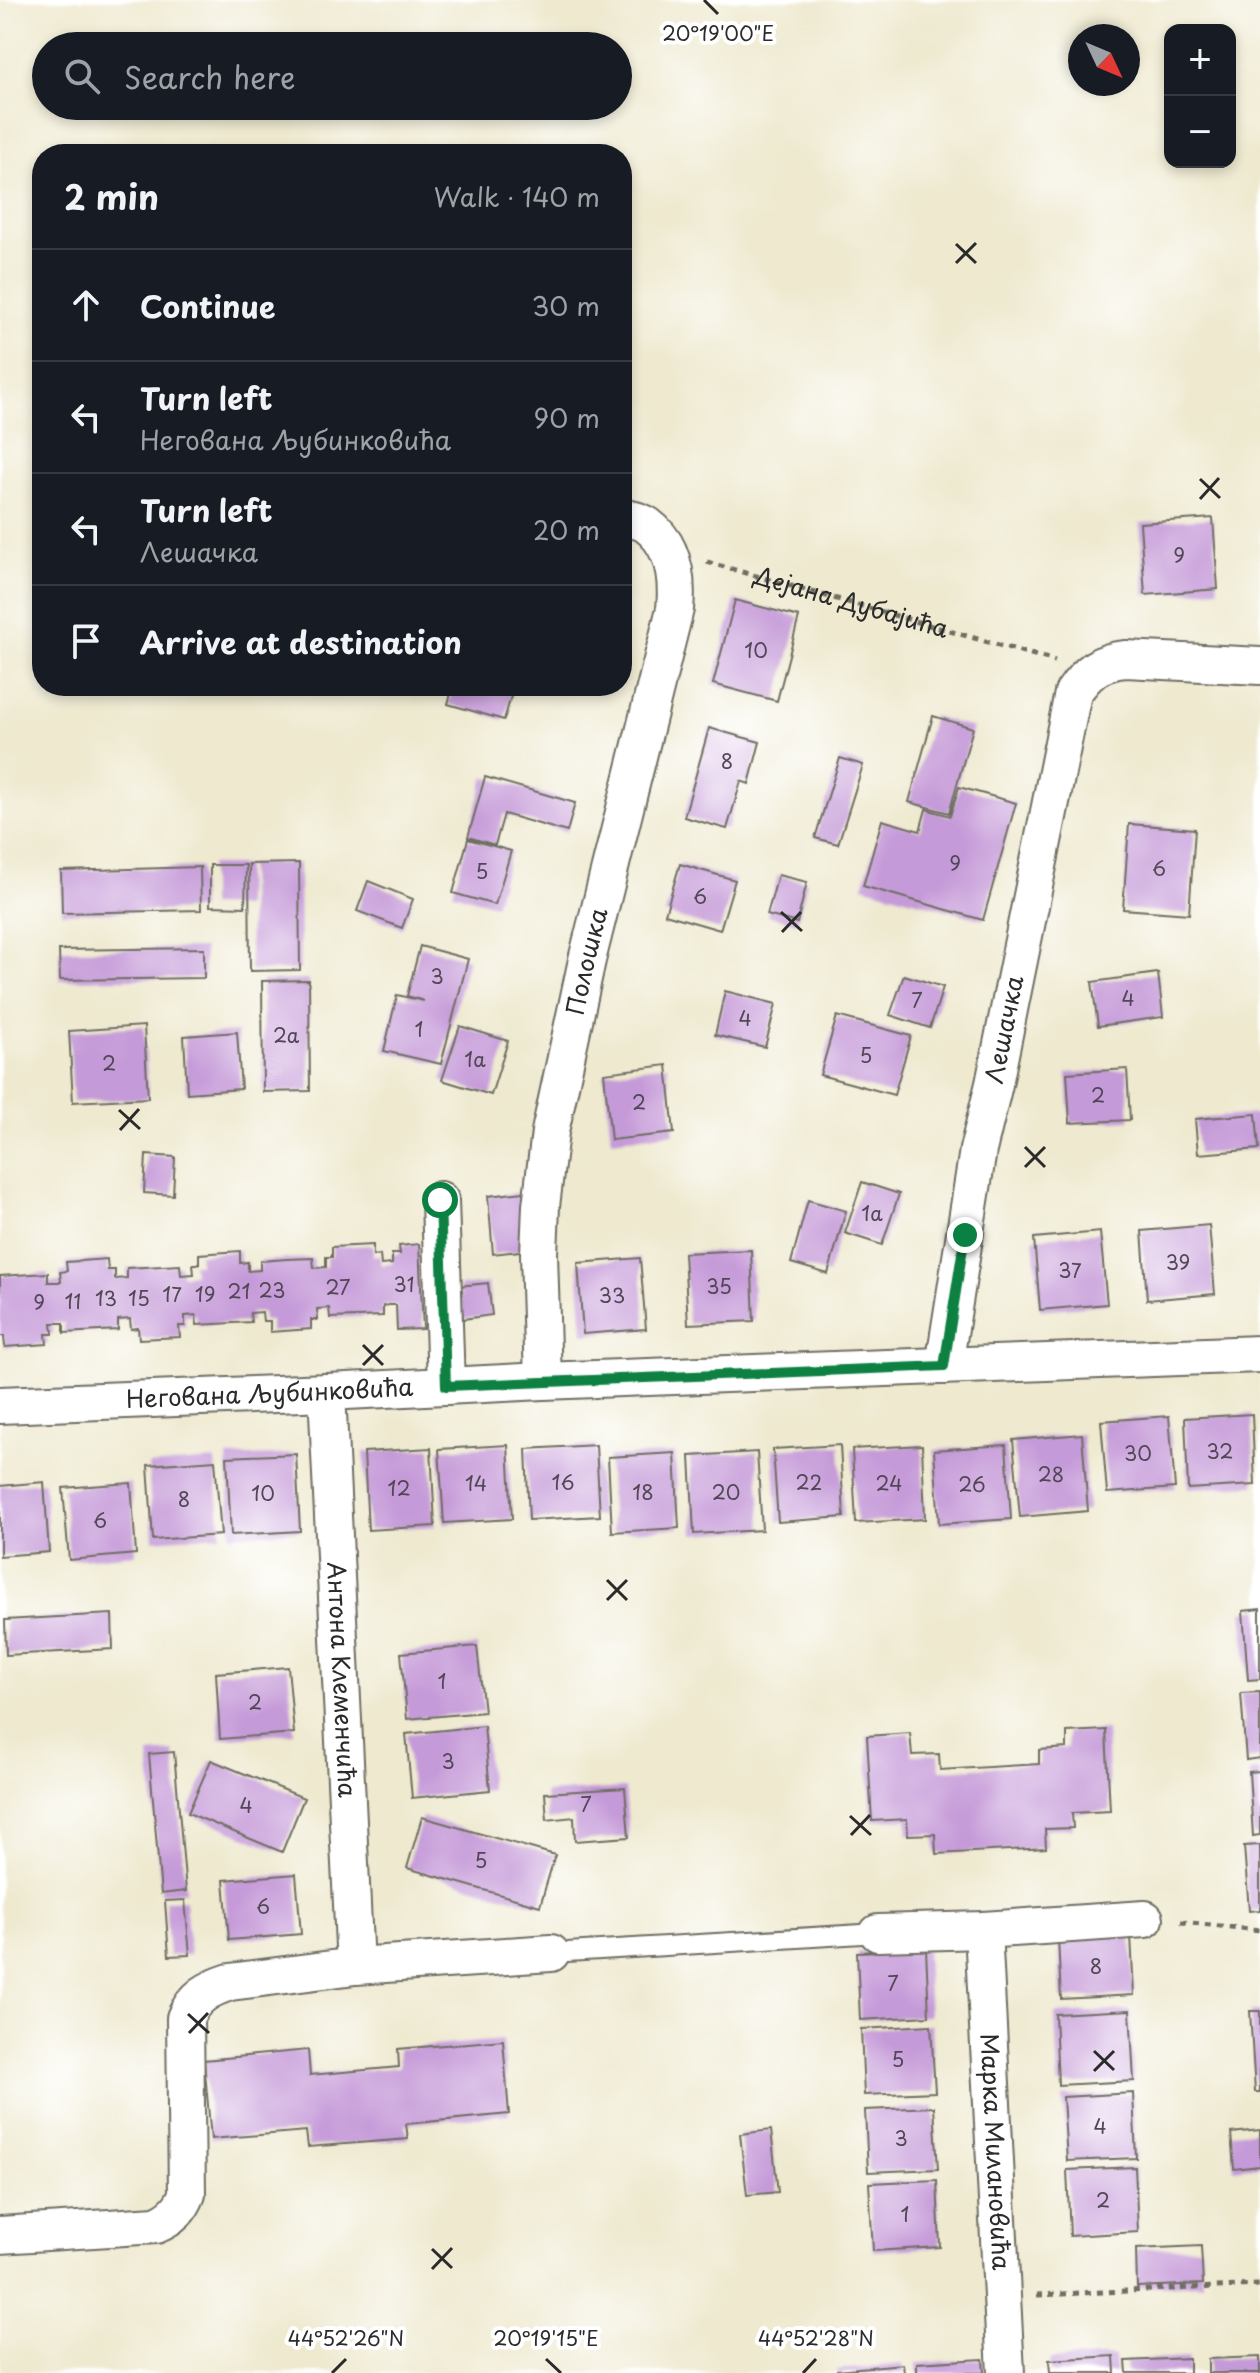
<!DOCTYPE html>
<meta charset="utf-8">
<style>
:root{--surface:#171b24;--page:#20242c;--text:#f1f3f6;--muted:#9ea1a6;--line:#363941}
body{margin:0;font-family:"Playpen Sans",sans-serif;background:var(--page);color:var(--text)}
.controls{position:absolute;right:24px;top:24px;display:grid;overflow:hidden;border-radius:16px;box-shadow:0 4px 12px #0003}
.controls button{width:72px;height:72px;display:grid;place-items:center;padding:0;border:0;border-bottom:2px solid var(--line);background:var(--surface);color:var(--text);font:40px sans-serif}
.compass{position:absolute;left:1068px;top:24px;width:72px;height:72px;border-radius:50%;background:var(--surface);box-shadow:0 4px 12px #0003;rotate:134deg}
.stop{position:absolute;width:24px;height:24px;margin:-18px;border:6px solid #0b8043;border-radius:50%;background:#fff}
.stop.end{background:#0b8043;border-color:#fff;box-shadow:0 2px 8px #0008}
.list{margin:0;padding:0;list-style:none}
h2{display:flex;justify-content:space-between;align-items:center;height:104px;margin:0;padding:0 32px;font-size:34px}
h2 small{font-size:26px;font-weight:400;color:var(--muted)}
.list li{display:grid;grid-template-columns:52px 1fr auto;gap:24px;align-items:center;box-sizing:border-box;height:112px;padding:0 32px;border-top:2px solid var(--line)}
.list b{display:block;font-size:30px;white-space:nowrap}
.list p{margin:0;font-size:26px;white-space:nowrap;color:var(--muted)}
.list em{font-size:26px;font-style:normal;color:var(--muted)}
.icon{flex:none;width:44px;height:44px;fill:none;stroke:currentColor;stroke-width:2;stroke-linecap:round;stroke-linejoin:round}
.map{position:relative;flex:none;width:1260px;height:2373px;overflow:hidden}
.search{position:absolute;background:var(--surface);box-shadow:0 4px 12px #0003;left:32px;top:32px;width:600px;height:88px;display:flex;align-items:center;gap:20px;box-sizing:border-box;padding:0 28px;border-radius:44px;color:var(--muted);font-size:30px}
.panel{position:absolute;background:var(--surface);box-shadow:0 4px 12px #0003;left:32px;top:144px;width:600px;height:552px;border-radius:32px}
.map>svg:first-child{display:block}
.building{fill:#c59ad8}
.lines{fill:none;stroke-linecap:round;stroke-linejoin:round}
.service-casing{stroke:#6f6e64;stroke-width:22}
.minor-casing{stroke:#6f6e64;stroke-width:40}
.path{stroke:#6f6e64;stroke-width:5;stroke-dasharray:6 6;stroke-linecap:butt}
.service{stroke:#fff;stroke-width:18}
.minor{stroke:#fff;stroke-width:36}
.route{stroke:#0b8043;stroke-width:10}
.ticks{fill:none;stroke:#2b2b2b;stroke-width:3}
.labels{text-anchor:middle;stroke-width:8;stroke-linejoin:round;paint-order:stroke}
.number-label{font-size:20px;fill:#524756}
.street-label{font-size:24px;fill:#2b2b2b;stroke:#fff}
.ticks-label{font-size:20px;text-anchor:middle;fill:#2b2b2b;stroke:#fff;stroke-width:8;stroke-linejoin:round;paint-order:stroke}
</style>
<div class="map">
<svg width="1260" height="2373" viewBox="0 0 1260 2373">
<rect width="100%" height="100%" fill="#fff"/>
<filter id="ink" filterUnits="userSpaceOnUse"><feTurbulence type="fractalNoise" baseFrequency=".0125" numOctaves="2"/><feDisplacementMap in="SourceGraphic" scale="16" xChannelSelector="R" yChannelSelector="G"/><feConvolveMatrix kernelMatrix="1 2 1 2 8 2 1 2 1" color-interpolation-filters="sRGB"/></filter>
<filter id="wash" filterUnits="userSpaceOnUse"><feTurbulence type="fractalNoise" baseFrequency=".006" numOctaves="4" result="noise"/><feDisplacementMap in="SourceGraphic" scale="32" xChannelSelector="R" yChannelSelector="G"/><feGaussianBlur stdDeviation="1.8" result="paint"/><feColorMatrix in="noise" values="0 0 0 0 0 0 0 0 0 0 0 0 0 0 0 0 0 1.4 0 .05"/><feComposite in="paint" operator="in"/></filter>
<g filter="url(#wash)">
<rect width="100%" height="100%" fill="#eee9cf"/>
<g id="blocks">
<path class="building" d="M1213,518L1218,589L1145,595L1140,523Z
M735,600L799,617L777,701L713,684Z
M453,686H514L504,720L448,704Z
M933,716L973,728L949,813L909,802Z
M709,728L760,742L749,784L741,781L727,829L684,817Z
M840,758L863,765L838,844L815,838Z
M485,777L575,803L567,832L504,814L495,845L468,837Z
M959,787L1016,803L983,920L863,886L882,820L920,831L926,809L950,816Z
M1129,824L1195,829L1189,914L1123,909Z
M468,839L511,851L495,905L453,893Z
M299,863L300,970L250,971L249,864Z
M680,864L735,880L720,930L665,914Z
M210,865H246L245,907L210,906Z
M200,867L201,910L62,913L61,871Z
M778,875L807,882L797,923L767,915Z
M368,881L413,899L402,928L357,911Z
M420,946L468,959L441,1064L384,1051L397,995L424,1001L407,996Z
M204,948V978L60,980L59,950Z
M1158,973L1163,1017L1098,1026L1092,982Z
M904,975L943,987L930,1028L890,1015Z
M309,980L310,1091L263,1092L262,981Z
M725,991L776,1004L765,1047L715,1035Z
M837,1016L911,1036L894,1095L820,1075Z
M144,1026L148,1098L73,1102L69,1031Z
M460,1026L508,1041L491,1095L442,1080Z
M237,1032L241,1089L187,1093L184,1036Z
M667,1065L674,1133L611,1140L604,1073Z
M1127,1069L1130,1120L1070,1123L1067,1073Z
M1256,1114L1259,1149L1198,1154L1195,1119Z
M146,1155L175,1157L173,1195L144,1193Z
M862,1182L899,1194L882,1245L845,1233Z
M524,1192L529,1250L493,1254L488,1196Z
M808,1200L846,1211L828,1274L791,1263Z
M1209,1225L1215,1294L1147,1300L1142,1231Z
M1100,1232L1107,1304L1040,1310L1034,1238Z
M419,1244L423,1329L397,1330L396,1305H389L383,1306V1316L356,1317L330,1318L329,1308L317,1309L318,1320H311V1329L270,1332V1321H263L262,1312L250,1313L251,1322L197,1325L196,1315L185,1316V1326H179L180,1337L139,1339L138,1328L131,1329L130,1319L118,1320V1330L64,1333V1323H52L53,1334H46L47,1344L5,1347L4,1336H0V1276L48,1273V1282H61L60,1272L67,1271L66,1262L107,1259L108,1270H115V1279L127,1278V1268L180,1265L181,1275L194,1274L193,1264H199V1254L240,1251V1263L248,1262V1271L260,1270V1261L287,1259L313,1258L314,1268L326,1267V1257H332V1247L373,1245V1256L380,1255L381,1265L392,1264V1254H400L399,1246Z
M751,1250L754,1321L688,1324L684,1253Z
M640,1258L646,1329L583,1334L578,1263Z
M488,1283L492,1315L463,1319L459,1286Z
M1252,1414L1255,1485L1188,1489L1185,1418Z
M1169,1416L1175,1488L1107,1493L1101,1421Z
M1082,1434L1088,1511L1020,1517L1013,1440Z
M508,1445L512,1519L444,1523L439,1449Z
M596,1445L600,1516L529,1520L526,1449Z
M840,1445L844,1517L778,1522L773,1449Z
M922,1445L925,1519L856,1523L852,1449Z
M1006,1445L1011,1519L939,1524L934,1450Z
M431,1448L435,1526L368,1530L364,1452Z
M757,1452L762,1530L694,1534L690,1456Z
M675,1453L679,1528L612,1532L608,1457Z
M296,1454L300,1531L231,1535L227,1457Z
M215,1460L221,1535L153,1540L148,1465Z
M44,1482L49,1552L0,1556V1486Z
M131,1483L136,1554L69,1560L63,1488Z
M1260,1609V1679L1248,1680L1243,1611Z
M112,1614L113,1649L6,1655L5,1620Z
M477,1646L484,1712L407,1719L401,1653Z
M288,1667L294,1733L220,1739L216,1673Z
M1260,1692V1758L1246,1760L1241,1693Z
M484,1726L490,1790L412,1798L406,1734Z
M1106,1730L1110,1811L1072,1813L1073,1828L1045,1829L1046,1848L936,1854L935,1834L908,1835L907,1819L872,1821L867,1736L910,1733L912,1755L939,1754L940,1770L1039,1764V1750L1067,1748V1732Z
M174,1752L186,1891L161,1894L149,1754Z
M211,1760L304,1798L282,1852L188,1813Z
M1260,1771V1835L1253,1836L1249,1772Z
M625,1788L629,1837L575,1841L574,1817L547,1820L545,1793Z
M422,1817L555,1855L540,1906L407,1868Z
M1260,1845V1910L1249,1911L1244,1846Z
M296,1874L301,1934L229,1940L224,1880Z
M185,1900L190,1955L169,1956L165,1901Z
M1131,1935L1134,1995L1061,1999L1058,1938Z
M926,1949L929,2016L860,2020L857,1952Z
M1130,2010L1134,2081L1058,2085L1055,2014Z
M1250,2011H1260V2092H1255Z
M931,2025L935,2092L864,2095L861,2029Z
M503,2040L509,2114L406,2124L408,2139L308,2147L306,2131L211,2139L204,2060L308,2050L310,2075L399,2067L398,2049Z
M1133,2093L1136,2158L1067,2161L1063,2097Z
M934,2107L938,2169L868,2172L865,2110Z
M771,2130L778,2192L747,2195L740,2134Z
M1260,2130V2166L1234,2169L1231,2133Z
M1135,2167L1138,2232L1070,2236L1067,2170Z
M937,2180L940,2247L873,2251L869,2183Z
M1201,2246L1203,2284L1137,2287L1136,2249Z
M1114,2356L1115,2373H1050L1049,2360Z
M1260,2357V2373H1208V2359Z
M1189,2358V2373H1127L1126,2361Z
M983,2359L984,2373H917V2363Z
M903,2364L904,2373H837V2370Z"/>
</g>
</g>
<g filter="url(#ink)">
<use href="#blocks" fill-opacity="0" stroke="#6f6e64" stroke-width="2"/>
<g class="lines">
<g class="service-casing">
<path id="service" d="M551,1953L878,1933"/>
</g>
<g class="minor-casing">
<g id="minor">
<path d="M440,1200L446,1386"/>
<path id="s2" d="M944,1366L978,1150L994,1084L1073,693C1087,672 1100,661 1126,659L1260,666"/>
<path id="s3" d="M543,1381L539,1254L541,1206L550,1132L587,960L675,609C678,578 674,545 647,525C640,520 630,519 622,517"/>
<path id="s4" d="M327,1392L355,1966"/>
<path id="s5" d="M0,1405L327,1392L543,1381L1260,1354"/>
<path id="s6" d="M983,1930L1006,2373"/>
<path d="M878,1933L983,1930L1145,1919"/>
<path d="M0,2235L156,2225C171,2219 181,2210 187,2194L185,2018C194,1997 208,1989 230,1982L355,1966L551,1953"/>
</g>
</g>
<g class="path">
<path id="s1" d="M707,562L1055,661"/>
<path d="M1181,1922L1260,1930"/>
<path d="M1037,2295L1260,2285"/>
</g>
<use href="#service" class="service"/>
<use href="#minor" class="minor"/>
</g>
</g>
<g class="lines" filter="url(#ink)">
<path class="route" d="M440,1200L446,1386L944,1366L965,1235"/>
</g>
<path class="ticks" d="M704,0L718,14M956,244L976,263M956,263L976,243M1200,479L1220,498M1200,499L1219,478M781,912L802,931M782,932L801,912M119,1110L140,1129M120,1130L139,1109M1025,1147L1045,1167M1025,1167L1045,1147M363,1345L383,1365M363,1365L383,1345M607,1580L627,1600M607,1600L627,1580M850,1816L871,1835M851,1835L870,1815M188,2014L209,2033M189,2033L208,2013M1094,2051L1114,2070M1094,2071L1114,2051M432,2249L452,2268M432,2269L452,2248M546,2359L561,2373M332,2373L346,2359M803,2373L816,2359"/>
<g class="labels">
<g class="number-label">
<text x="1179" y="563">9</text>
<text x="756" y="658">10</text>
<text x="727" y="769">8</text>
<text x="955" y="871">9</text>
<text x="1159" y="876">6</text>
<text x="482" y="879">5</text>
<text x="700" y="904">6</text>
<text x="437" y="984">3</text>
<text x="1128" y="1006">4</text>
<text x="917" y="1008">7</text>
<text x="745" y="1026">4</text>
<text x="419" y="1037">1</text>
<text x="286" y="1043">2a</text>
<text x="866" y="1063">5</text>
<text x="475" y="1067">1a</text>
<text x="109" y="1071">2</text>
<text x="1098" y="1103">2</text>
<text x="639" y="1110">2</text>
<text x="872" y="1221">1a</text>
<text x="1178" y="1270">39</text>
<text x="1070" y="1278">37</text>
<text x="404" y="1292">31</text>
<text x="719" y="1294">35</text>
<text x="338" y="1295">27</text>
<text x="272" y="1298">23</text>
<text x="239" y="1299">21</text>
<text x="172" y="1302">17</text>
<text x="205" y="1302">19</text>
<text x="612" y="1303">33</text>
<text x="106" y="1306">13</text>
<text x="139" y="1306">15</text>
<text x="73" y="1309">11</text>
<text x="39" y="1310">9</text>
<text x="1220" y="1459">32</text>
<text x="1138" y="1461">30</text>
<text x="1051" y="1482">28</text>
<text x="563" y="1490">16</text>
<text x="809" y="1490">22</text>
<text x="476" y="1491">14</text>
<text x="889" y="1491">24</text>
<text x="972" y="1492">26</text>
<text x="399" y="1496">12</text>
<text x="643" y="1500">18</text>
<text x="726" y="1500">20</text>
<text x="263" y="1501">10</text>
<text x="184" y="1507">8</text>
<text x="100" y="1528">6</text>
<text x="442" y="1689">1</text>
<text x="255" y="1710">2</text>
<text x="448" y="1769">3</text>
<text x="586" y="1812">7</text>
<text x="246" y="1813">4</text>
<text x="481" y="1868">5</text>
<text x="263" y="1914">6</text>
<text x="1096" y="1974">8</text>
<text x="893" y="1991">7</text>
<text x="898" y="2067">5</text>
<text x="1100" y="2134">4</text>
<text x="901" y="2146">3</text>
<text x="1103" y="2208">2</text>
<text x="905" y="2222">1</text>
</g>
<g class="street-label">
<text dy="8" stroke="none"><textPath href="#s1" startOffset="150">Дејана Дубајића</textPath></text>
<text dy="8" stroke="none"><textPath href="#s3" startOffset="424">Полошка</textPath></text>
<text dy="8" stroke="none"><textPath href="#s2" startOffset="342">Лешачка</textPath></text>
<text dy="8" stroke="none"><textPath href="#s5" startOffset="270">Негована Љубинковића</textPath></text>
<text dy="8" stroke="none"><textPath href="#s4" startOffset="288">Антона Клеменчића</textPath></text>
<text dy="8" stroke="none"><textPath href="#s6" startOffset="222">Марка Милановића</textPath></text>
</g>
</g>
<g class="ticks-label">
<text x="718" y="41">20°19'00"E</text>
<text x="346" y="2346">44°52'26"N</text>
<text x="816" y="2346">44°52'28"N</text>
<text x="546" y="2346">20°19'15"E</text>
</g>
</svg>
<div class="controls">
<button>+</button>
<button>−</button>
</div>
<svg class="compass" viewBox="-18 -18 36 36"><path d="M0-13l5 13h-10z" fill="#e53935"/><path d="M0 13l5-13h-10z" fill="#9ea1a6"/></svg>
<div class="stop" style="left:440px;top:1200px"></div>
<div class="stop end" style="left:965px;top:1235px"></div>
<div class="search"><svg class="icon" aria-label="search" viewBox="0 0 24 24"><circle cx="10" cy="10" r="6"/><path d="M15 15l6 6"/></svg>Search here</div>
<section class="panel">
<h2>2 min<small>Walk · 140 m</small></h2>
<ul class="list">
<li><svg class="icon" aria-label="ahead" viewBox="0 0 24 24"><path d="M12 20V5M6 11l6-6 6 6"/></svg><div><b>Continue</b></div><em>30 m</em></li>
<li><svg class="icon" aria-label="left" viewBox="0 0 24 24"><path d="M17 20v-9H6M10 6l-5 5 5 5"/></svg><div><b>Turn left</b><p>Негована Љубинковића</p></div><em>90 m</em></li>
<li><svg class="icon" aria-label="left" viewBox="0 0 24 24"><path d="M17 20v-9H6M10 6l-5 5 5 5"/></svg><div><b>Turn left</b><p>Лешачка</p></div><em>20 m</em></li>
<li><svg class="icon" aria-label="arrive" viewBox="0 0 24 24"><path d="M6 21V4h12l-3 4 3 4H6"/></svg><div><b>Arrive at destination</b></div></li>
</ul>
</section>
</div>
